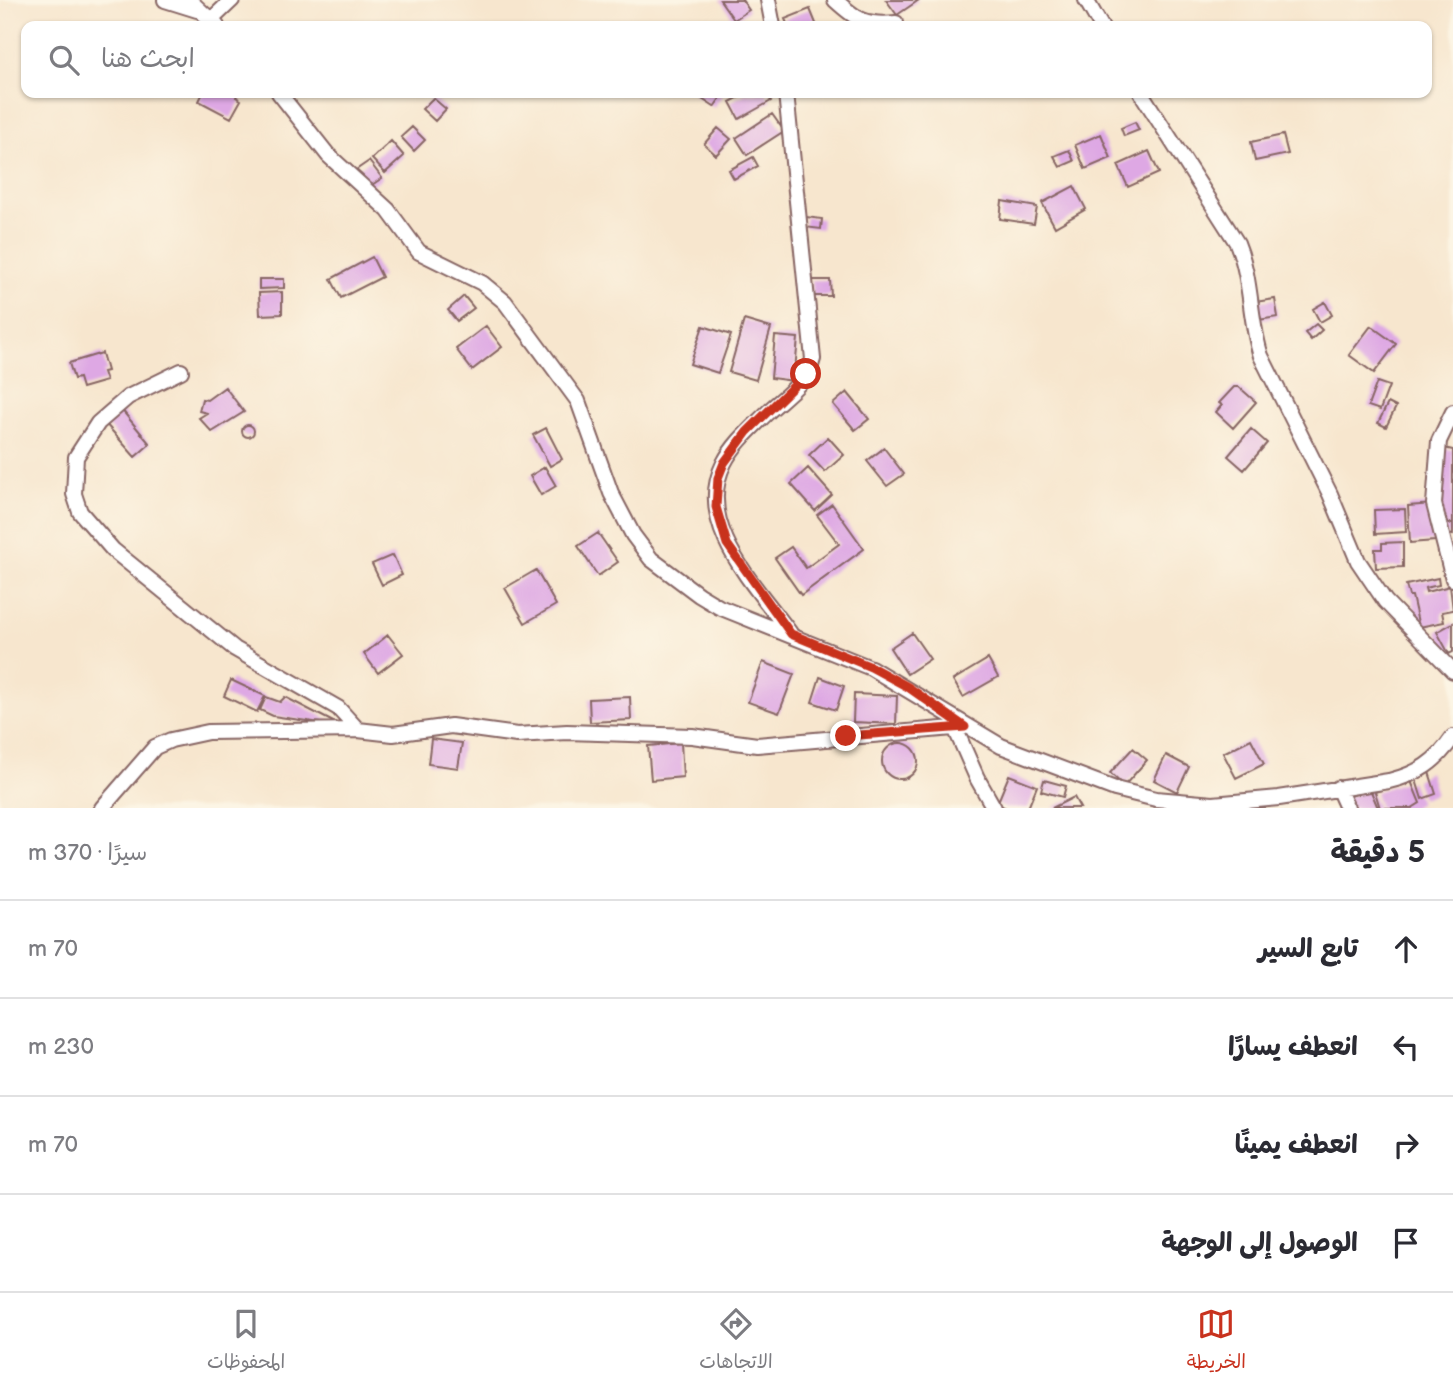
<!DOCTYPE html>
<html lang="ar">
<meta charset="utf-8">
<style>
:root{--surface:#fff;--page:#f2f2f3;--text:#2b2b33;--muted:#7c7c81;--line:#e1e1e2;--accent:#c8321e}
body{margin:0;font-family:"Balsamiq Sans","Playpen Sans Arabic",sans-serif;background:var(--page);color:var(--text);direction:rtl}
.stop{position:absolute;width:21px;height:21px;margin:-16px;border:5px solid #c8321e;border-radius:50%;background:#fff}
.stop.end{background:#c8321e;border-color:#fff;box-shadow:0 2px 7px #0008}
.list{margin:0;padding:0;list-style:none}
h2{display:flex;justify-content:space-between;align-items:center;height:91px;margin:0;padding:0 28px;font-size:30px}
h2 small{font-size:23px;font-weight:400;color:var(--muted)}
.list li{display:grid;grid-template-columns:46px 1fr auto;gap:21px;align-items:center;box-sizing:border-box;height:98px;padding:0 28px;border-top:2px solid var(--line)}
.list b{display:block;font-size:26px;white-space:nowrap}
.list em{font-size:23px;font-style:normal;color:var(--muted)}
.icon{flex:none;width:38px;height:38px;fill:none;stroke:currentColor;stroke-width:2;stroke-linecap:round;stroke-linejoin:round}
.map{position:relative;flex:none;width:1453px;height:808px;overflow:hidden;direction:ltr}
.search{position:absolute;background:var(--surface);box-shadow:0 2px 5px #0004;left:21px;right:21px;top:21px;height:77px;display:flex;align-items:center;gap:18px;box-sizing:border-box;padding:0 24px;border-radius:14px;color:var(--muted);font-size:26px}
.sheet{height:483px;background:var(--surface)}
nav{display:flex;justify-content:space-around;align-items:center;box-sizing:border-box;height:98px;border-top:2px solid var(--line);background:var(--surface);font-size:19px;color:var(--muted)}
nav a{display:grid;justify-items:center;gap:4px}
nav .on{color:var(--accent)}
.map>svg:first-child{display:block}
.building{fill:#dea8e4}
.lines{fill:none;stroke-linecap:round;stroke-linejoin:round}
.minor-casing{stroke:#876564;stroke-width:18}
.minor{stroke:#fff;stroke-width:14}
.route{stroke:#c8321e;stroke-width:9}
</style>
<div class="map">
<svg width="1453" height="808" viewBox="0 0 1453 808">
<rect width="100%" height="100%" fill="#fcf5e5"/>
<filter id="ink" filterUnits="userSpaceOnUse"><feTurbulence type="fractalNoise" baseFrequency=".0143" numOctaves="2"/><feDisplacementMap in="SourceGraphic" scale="14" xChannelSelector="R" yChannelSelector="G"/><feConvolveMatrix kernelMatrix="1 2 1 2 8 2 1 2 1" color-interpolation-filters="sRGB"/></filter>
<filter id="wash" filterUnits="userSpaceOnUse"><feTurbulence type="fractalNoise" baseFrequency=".00686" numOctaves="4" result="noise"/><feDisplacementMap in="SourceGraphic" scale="28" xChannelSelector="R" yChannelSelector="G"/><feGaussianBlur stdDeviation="1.57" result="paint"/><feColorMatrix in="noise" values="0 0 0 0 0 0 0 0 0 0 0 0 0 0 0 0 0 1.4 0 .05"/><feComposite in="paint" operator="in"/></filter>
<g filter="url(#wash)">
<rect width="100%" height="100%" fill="#f7e6ce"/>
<g id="blocks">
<path class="building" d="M720,0H742L749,10L734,20Z
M886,0H919L897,15Z
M810,9L817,26H788L785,19Z
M203,93H238L236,97L241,100L231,118L199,101Z
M693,93H724L714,107Z
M747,93H766L771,101L739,119L730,102Z
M433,98L446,109L435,121L422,109Z
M772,114L784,131L747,155L736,138Z
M1135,122L1139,130L1124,136L1121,128Z
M412,127L425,140L414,151L401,137Z
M718,128L731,139L716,155L704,144Z
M1101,134L1111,158L1085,169L1075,145Z
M1283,135L1288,154L1255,161L1251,142Z
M391,141L404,156L385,173L372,159Z
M1069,150L1074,161L1060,167L1054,156Z
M1149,151L1159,173L1128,187L1118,165Z
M753,157L758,166L734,179L729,170Z
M369,161L382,178L369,187L356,170Z
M1074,186L1086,209L1055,227L1042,203Z
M1002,201L1037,207L1034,224L1000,219Z
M806,217L822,219L821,229L804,227Z
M372,257L382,277L341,298L331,279Z
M259,279H284V288L259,289Z
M812,280H830L831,296H813Z
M282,292V314L260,315L259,293Z
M464,296L474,308L457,321L448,310Z
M1275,299L1278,317L1258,320L1255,302Z
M1325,302L1332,315L1320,322L1313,309Z
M744,320L771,328L756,380L729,372Z
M1316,324L1322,330L1311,340L1305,333Z
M486,326L502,347L472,370L456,349Z
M703,326L731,335L718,373L690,364Z
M1371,326L1396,344L1374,373L1349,355Z
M775,336L798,338L794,381L771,378Z
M102,353L107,371L103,372L106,381L82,388L79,378L74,379L69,363Z
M1377,382L1389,386L1380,410L1368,406Z
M225,387L244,412L212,432L199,418L207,413L199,411L202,399L207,400Z
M1234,387H1239L1256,402L1233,428L1216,412L1222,405L1219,403Z
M847,392L869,419L855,430L833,404Z
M1388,403L1396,407L1386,427L1378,423Z
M121,409L150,444L135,457L105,423Z
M242 431a6 6 0 1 1 12 0a6 6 0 1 1-12 0Z
M546,428L562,459L550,466L533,435Z
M1251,429L1267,443L1244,470L1228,456Z
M828,437L844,455L825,472L809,455Z
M884,448L904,474L887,486L867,461Z
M1444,448L1453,450V523H1445L1453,524V535L1442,533L1439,522Z
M545,467L556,486L541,495L530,476Z
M808,468L832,495L815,511L791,484Z
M832,504L864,549L801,595L775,558L791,547L806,568L839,544L817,515Z
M1433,504L1435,541L1410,543L1408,506Z
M1405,509L1406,532L1375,534L1374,510Z
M598,533L618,562L598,576L578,546Z
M1403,542V567L1376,568L1375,549H1382V543Z
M393,555L402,575L382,585L372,564Z
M536,570L556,605L525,623L505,588Z
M1438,578L1439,585L1425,588L1426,592L1450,586L1453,610L1442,612L1444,622L1419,627L1412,596H1409L1406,585Z
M1453,623V652L1449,654L1437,632Z
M912,633L930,659L907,674L890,648Z
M388,635L403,654L378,673L364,654Z
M988,659L998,677L963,697L953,680Z
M763,662L794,674L779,713L748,702Z
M820,677L844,686L836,710L812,702Z
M231,680L265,696L257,712L224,696Z
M854,694L897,696L896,724L853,722Z
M266,697L280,702L285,697L341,726L273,716L260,710Z
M630,697L631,720L590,722L589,699Z
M431,739L462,743L458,768L428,764Z
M1251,739L1264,764L1236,778L1223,753Z
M882 761a18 18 0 1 1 36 0a18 18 0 1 1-36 0Z
M681,743L683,777L651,780L648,746Z
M1133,748L1147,760L1124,786L1110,773Z
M1166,755L1189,767L1177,792L1154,780Z
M1429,772L1436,794L1422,799L1416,780Z
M1009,775L1037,786L1028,808H1006L997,804Z
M1044,780L1066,786L1063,797L1041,791Z
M1411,781L1420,803L1412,808H1380L1375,792L1404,782L1407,785Z
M1370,789L1378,808H1350L1345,798Z
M1074,797L1080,808H1052Z"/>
</g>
</g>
<g filter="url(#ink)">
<use href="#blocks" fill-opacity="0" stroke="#876564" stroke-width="2"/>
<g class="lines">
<g class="minor-casing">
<path id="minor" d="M165,0L197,10
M189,0L217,26
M768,0L773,26
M835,0C857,20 865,26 896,23
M1086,0L1101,26
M211,20L232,0
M279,93L328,155L388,210L419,252L482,283L505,302L578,401L611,493L633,535L651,559L699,595L719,607L871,668L1001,746L1115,789L1156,799L1213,804L1279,798L1389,781C1418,774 1436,762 1453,737
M786,93L813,359C808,381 785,396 769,411C753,427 734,443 724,463C693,525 757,587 790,633
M1141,93L1237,243C1252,279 1249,319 1261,356L1330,494L1358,561L1385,601L1453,671
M181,371L128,397L98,423L76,457L74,494L80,512L113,550L235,649L338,708L358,730
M1453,412L1439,441L1434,504L1453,579
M955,728L977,778L994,808
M1338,788L1347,808
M102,808L155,747L171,740L208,732L358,730L393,734L451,726L517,735L567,732L692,736L757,745L965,727"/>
</g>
<use href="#minor" class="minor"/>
</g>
</g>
<g class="lines" filter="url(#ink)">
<path class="route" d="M806,374L747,432L724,463L718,478L716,507L727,544L791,634L871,667L908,687L965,727L846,736"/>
</g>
</svg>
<div class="stop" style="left:806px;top:374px"></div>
<div class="stop end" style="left:846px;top:736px"></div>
<div class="search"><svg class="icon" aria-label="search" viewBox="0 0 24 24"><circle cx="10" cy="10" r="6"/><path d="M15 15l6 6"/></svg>ابحث هنا</div>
</div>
<section class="sheet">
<h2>5 دقيقة<small>سيرًا · 370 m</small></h2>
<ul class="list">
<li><svg class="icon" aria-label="ahead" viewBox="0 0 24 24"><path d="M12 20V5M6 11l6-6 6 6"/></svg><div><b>تابع السير</b></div><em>70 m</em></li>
<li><svg class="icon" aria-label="left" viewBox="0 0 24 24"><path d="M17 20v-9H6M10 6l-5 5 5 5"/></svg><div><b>انعطف يسارًا</b></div><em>230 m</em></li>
<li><svg class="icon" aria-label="right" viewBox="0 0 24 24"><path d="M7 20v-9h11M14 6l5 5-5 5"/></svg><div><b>انعطف يمينًا</b></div><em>70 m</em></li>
<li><svg class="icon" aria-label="arrive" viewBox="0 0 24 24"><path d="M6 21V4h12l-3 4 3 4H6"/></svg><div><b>الوصول إلى الوجهة</b></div></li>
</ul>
</section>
<nav>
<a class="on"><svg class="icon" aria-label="map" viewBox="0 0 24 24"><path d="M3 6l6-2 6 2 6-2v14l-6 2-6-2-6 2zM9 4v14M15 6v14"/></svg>الخريطة</a>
<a><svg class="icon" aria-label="directions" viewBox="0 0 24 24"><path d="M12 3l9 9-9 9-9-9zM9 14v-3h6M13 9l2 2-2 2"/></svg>الاتجاهات</a>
<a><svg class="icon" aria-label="saved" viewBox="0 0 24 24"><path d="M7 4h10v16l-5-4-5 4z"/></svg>المحفوظات</a>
</nav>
